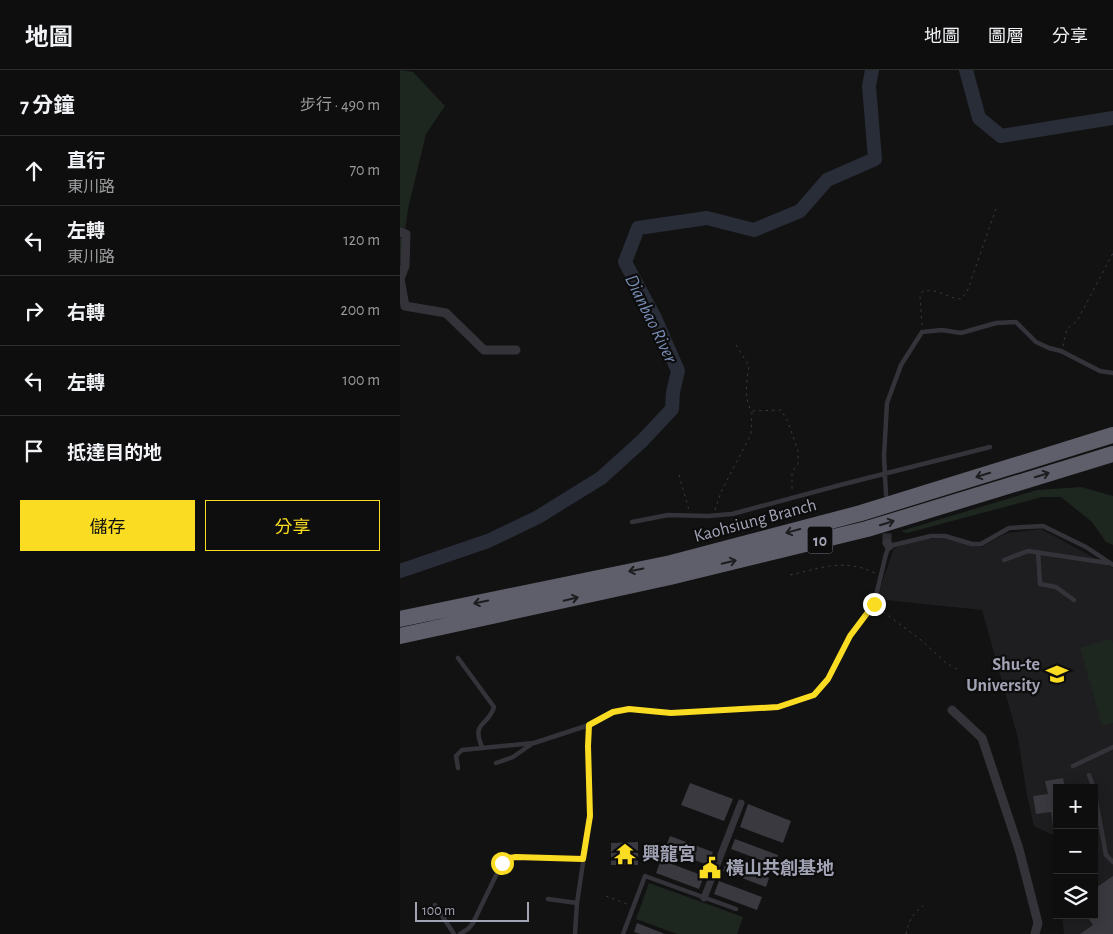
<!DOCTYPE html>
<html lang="zh-TW">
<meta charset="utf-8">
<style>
:root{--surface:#0e0e0e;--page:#1c1c1c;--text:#f1f3f6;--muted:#9b9c9e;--line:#2e2e2e;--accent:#fadc23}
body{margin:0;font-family:"Alegreya Sans","Noto Sans TC",sans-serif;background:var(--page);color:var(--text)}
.controls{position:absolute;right:15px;bottom:15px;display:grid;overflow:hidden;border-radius:0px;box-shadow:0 2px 12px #0003}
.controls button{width:45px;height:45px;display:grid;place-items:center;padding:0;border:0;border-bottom:1px solid var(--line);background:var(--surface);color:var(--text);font:25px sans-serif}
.scale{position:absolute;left:15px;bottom:12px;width:114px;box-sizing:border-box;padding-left:5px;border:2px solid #a2a4b5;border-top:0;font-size:14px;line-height:18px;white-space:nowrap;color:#a2a4b5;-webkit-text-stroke:4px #0d0d0e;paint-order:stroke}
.stop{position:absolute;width:15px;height:15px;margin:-11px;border:4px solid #fadc23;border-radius:50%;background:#fff}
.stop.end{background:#fadc23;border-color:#fff;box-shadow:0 1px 5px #0008}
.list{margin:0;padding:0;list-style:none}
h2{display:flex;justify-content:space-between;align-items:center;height:65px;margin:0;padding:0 20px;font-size:21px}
h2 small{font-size:16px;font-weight:400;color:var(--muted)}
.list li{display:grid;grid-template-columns:32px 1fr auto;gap:15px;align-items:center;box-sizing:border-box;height:70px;padding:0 20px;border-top:1px solid var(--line)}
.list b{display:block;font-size:19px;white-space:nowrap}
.list p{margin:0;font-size:16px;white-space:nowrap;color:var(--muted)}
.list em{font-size:16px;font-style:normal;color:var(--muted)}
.actions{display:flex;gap:10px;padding:15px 20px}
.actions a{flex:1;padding:11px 0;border:1px solid var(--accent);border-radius:0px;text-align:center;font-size:18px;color:var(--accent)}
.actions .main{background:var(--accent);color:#111}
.icon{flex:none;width:28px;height:28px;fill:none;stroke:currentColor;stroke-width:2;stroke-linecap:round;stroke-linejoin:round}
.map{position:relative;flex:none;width:713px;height:864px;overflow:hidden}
header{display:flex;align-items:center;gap:30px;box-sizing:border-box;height:70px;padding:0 25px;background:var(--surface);border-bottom:1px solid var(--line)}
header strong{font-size:24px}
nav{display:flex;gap:28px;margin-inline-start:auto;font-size:18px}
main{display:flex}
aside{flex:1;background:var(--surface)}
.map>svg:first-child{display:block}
.built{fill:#1e1e20}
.green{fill:#1e2620}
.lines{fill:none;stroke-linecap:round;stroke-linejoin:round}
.river{stroke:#282d38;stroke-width:14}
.building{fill:#39393f}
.minor-tunnel{stroke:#2f2f33;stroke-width:9;stroke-dasharray:9 4.5;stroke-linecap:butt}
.path{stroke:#393940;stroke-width:1;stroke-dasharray:2.5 4;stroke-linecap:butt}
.service{stroke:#333339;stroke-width:4.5}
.pedestrian{stroke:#333339;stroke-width:7}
.minor{stroke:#333339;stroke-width:9}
.motorway{stroke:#5e5f6a;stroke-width:16}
.oneway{stroke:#1d1d20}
.route{stroke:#fadc23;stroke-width:6}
.labels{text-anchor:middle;stroke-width:4.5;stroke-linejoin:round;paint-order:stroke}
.shield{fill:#0d0d0e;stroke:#757783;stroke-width:1}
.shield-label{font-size:16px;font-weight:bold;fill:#a2a4b5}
.street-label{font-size:18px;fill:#a2a4b5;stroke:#0d0d0e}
.poi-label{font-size:18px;font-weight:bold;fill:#a2a4b5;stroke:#0d0d0e;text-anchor:start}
.water-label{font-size:19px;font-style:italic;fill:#778bb2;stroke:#0d0d0e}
</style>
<header>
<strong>地圖</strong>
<nav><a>地圖</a><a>圖層</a><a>分享</a></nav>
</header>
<main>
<aside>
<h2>7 分鐘<small>步行 · 490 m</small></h2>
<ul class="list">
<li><svg class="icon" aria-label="ahead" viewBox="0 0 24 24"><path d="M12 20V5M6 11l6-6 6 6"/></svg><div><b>直行</b><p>東川路</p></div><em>70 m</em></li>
<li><svg class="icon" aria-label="left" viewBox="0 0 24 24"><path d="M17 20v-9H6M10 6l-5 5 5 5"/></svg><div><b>左轉</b><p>東川路</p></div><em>120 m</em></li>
<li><svg class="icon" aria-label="right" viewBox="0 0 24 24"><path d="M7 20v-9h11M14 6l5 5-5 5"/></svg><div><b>右轉</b></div><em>200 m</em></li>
<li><svg class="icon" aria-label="left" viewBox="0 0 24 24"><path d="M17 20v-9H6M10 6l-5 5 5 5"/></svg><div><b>左轉</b></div><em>100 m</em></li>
<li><svg class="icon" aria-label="arrive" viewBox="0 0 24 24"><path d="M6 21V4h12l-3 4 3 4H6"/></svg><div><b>抵達目的地</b></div></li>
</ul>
<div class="actions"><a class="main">儲存</a><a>分享</a></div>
</aside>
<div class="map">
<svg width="713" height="864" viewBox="0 0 713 864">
<rect width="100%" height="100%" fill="#121213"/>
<path class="built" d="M641,459L713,498V864H664L662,845H694V718H657V767L634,756L627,725L618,668L582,540L476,529L495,476L527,469L545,468L581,477L607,463Z"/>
<path class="green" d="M0,0L13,2L45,36L26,64L8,139L0,197Z
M681,417L713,426V475L706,472L692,452L661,427H642L507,463L501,461L637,420Z
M709,569L713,573V653L702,656L680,578Z
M249,813L343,847L337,864H277L236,849Z"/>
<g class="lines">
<path class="river" d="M566,0L579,48L601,66L713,48
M0,501L88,471L138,447L201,408L242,371L272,339L273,322L278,301L255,248L225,192L238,158L307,148L354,160L400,141L427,110L475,89L469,16L472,0"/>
</g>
<path class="building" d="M663,708L665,718H657V757H653L651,742L636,744L633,726L648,724L645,711Z
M290,713L333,729L324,751L281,735Z
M348,734L391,751L383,773L340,757Z
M270,766L313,782L308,795L265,779Z
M335,769L378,785L374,795L331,779Z
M238,772V795H211V773Z
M261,790L304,806L299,819L256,803Z
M326,792L369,808L366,817L323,801Z
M713,806V864H680L693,855L686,845H694V819Z
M319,811L362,827L357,840L314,824Z
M237,853L265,864H240L234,862Z"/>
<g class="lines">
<path class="minor-tunnel" d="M487,450V473"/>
<path class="path" d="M522,255L520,226L523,221C539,218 548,229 561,229L567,222L597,136
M336,275L349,296C347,309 343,330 352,341L381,340L388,352L398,381V394L392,402V421
M663,276L667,259L677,251L713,183
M279,405L289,440
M315,440L321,422L351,364L352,342
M390,505C421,498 444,488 475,503
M478,538L521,570L545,592L560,601
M206,826L227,834
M506,864C509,851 512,844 523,836"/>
<path class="service" d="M486,425L484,386L487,333L501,295L522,262L542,260L561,263L596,253L616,252L636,272L649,278L661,281L700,301L713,303
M232,452L268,445L308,446L332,444L444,414L590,377
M638,482L640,514L656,517L674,530
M604,490L628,481L708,493
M58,588L94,637C88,657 71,651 82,677
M96,693L113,687L133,673
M673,696L713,677
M58,698L56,686L62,680L134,673L189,655L213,642L229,639L271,643L378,637L414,625L428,609L450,566L474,534L486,484L489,476L531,466H545L572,474H581L609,458L643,456L686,477L713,495
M689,705L694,718
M694,720L706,785L713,792
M148,829L177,833
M35,835L54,864
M60,864L68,859L73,853L102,793L109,788L116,787L183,789
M175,864L177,833L190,746L188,676L189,655
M223,864L245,806L336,839"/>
<path class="pedestrian" d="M304,828L341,733"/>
<path class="minor" d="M0,162L6,164L5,196L0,209L5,236L46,243L84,280H116
M487,473L489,476
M552,640L582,668L619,779L638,853L635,864"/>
<path class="motorway" d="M0,549L271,493L461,443L713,365
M0,566L270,507L467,459L713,384"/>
</g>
<defs><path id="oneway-shaft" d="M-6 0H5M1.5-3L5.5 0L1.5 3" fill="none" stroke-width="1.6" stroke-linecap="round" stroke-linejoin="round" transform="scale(1.25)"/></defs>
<g class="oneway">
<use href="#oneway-shaft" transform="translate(583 405) rotate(163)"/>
<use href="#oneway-shaft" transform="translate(642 405) rotate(-17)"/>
<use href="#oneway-shaft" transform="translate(487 453) rotate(-17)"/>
<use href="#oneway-shaft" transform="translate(393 461) rotate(165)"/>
<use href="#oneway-shaft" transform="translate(329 492) rotate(-14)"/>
<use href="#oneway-shaft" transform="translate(236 500) rotate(168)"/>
<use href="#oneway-shaft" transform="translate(171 529) rotate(-13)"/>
<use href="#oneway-shaft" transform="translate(81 532) rotate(168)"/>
</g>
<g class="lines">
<path class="route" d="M102,793L109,788L116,787L183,789L190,746L188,676L189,655L213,642L229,639L271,643L378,637L414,625L428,609L450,566L474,534"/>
</g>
<defs>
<g id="university-bare" transform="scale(1.725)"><path d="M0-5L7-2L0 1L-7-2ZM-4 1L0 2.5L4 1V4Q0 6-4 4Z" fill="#fadc23" stroke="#0d0d0e" stroke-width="2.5" paint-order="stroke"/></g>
<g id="temple-bare" transform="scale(1.725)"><path d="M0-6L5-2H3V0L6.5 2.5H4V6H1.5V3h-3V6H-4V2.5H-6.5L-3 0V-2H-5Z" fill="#fadc23" stroke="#0d0d0e" stroke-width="2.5" paint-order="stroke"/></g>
<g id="civic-bare" transform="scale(1.725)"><path d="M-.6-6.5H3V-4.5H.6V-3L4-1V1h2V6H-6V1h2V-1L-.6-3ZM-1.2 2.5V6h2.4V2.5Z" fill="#fadc23" stroke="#0d0d0e" stroke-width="2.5" paint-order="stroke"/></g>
</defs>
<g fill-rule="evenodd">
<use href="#university-bare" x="657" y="604"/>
<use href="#temple-bare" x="225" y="784"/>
<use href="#civic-bare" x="310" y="798"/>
</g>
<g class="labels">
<rect class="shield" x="407.5" y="456.5" width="25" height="27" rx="4"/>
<g class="shield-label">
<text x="420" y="476">10</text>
</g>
<g class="street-label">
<text transform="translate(355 450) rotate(-15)" y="6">Kaohsiung Branch</text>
</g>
<g class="poi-label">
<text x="640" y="600" text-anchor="end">Shu-te<tspan x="640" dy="21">University</tspan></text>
<text x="242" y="790">興龍宮</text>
<text x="326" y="804">橫山共創基地</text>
</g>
<g class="water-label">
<text transform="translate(252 248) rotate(64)" y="7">Dianbao River</text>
</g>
</g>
</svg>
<div class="controls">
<button>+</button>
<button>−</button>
<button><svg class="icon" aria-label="layers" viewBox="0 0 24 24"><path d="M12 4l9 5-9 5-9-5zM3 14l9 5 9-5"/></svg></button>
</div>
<div class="scale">100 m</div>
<div class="stop" style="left:102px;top:793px"></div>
<div class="stop end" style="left:474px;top:534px"></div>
</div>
</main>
